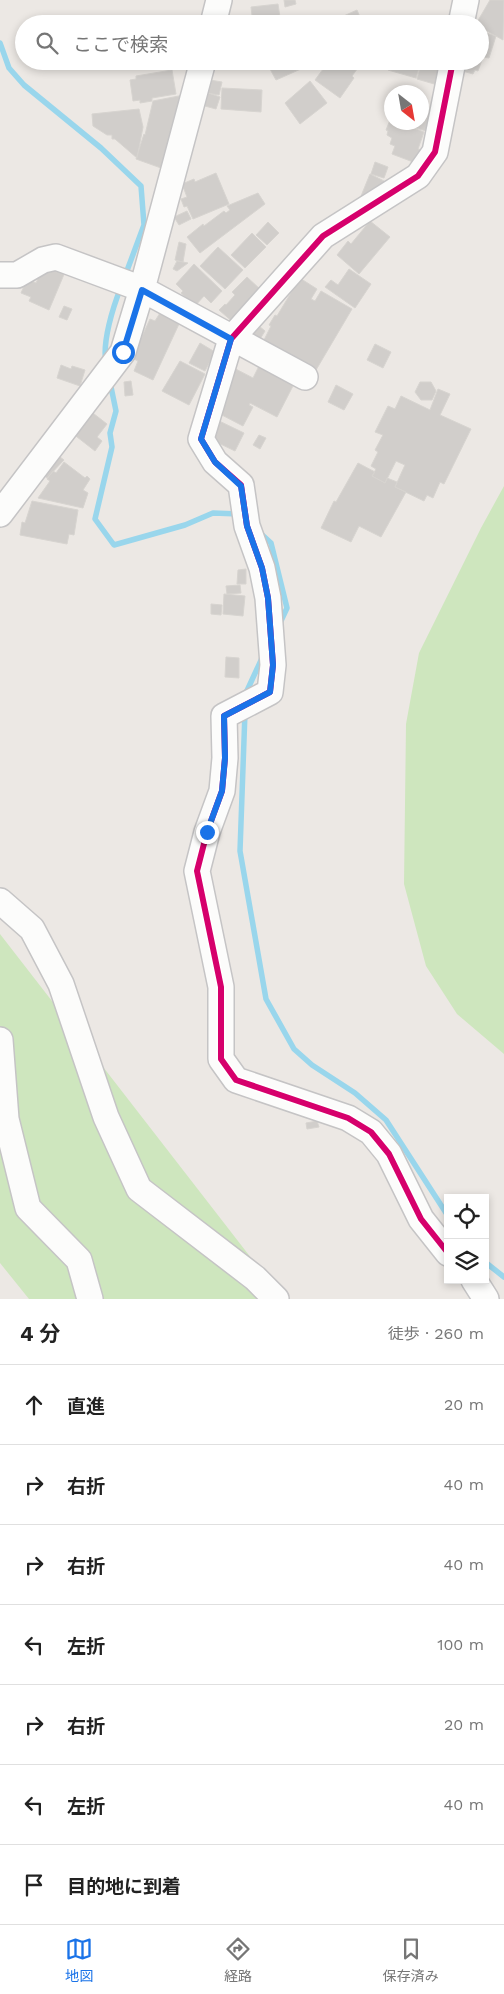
<!DOCTYPE html>
<html lang="ja">
<meta charset="utf-8">
<style>
:root{--surface:#fff;--page:#f6f6f6;--text:#222;--muted:#767676;--line:#e0e0e0;--accent:#1a73e8}
body{margin:0;font-family:"Work Sans","Noto Sans JP",sans-serif;background:var(--page);color:var(--text)}
.controls{position:absolute;right:15px;bottom:15px;display:grid;overflow:hidden;border-radius:0px;box-shadow:0 2px 8px #0003}
.controls button{width:45px;height:45px;display:grid;place-items:center;padding:0;border:0;border-bottom:1px solid var(--line);background:var(--surface);color:var(--text);font:25px sans-serif}
.compass{position:absolute;left:384px;top:85px;width:45px;height:45px;border-radius:50%;background:var(--surface);box-shadow:0 2px 8px #0003;rotate:149deg}
.stop{position:absolute;width:15px;height:15px;margin:-11px;border:4px solid #1a73e8;border-radius:50%;background:#fff}
.stop.end{background:#1a73e8;border-color:#fff;box-shadow:0 1px 5px #0008}
.list{margin:0;padding:0;list-style:none}
h2{display:flex;justify-content:space-between;align-items:center;height:65px;margin:0;padding:0 20px;font-size:21px}
h2 small{font-size:16px;font-weight:400;color:var(--muted)}
.list li{display:grid;grid-template-columns:32px 1fr auto;gap:15px;align-items:center;box-sizing:border-box;height:80px;padding:0 20px;border-top:1px solid var(--line)}
.list b{display:block;font-size:19px;white-space:nowrap}
.list em{font-size:16px;font-style:normal;color:var(--muted)}
.icon{flex:none;width:28px;height:28px;fill:none;stroke:currentColor;stroke-width:2;stroke-linecap:round;stroke-linejoin:round}
.map{position:relative;flex:none;width:504px;height:1299px;overflow:hidden}
.search{position:absolute;background:var(--surface);box-shadow:0 2px 8px #0003;left:15px;right:15px;top:15px;height:55px;display:flex;align-items:center;gap:12px;box-sizing:border-box;padding:0 18px;border-radius:28px;color:var(--muted);font-size:19px}
.sheet{height:625px;background:var(--surface)}
nav{display:flex;justify-content:space-around;align-items:center;box-sizing:border-box;height:70px;border-top:1px solid var(--line);background:var(--surface);font-size:14px;color:var(--muted)}
nav a{display:grid;justify-items:center;gap:2px}
nav .on{color:var(--accent)}
.map>svg:first-child{display:block}
.green{fill:#cee6be}
.lines{fill:none;stroke-linecap:round;stroke-linejoin:round}
.stream{stroke:#99d6ec;stroke-width:5.5}
.building{fill:#d1cecb;stroke:#d7d4d0}
.minor-casing{stroke:#c5c4c5;stroke-width:28}
.minor{stroke:#fcfcfb;stroke-width:25}
.cycleway-casing{stroke:#fff;stroke-width:9}
.cycleway{stroke:#d6006c;stroke-width:6}
.route{stroke:#1a73e8;stroke-width:6}
</style>
<div class="map">
<svg width="504" height="1299" viewBox="0 0 504 1299">
<rect width="100%" height="100%" fill="#ece8e4"/>
<path class="green" d="M504,486V1054L457,1014L426,966L404,884L406,724L419,653L481,528Z
M0,934L283,1299H29L0,1263Z"/>
<g class="lines">
<path class="stream" d="M0,43L9,68L24,85L101,148L141,186L144,225L125,276
M106,363C102,342 113,307 121,287
M110,382L116,411L110,433L112,447L95,519L114,545L185,525L213,513L239,514
M259,532L271,543L287,608L280,623
M245,695L263,656
M245,712L240,851L266,999L294,1049L312,1065L355,1093L386,1120L448,1216
M485,1262L504,1277"/>
</g>
<path class="building" d="M284,0H295L296,4L285,7Z
M490,0H504L503,40L480,27V24H476Z
M278,4L281,24H253L251,7Z
M357,10L363,24H339L337,19Z
M430,17L449,21L448,24H429Z
M480,31L496,36L489,58L483,57L478,71L475,70L473,74L459,70L461,61H480Z
M285,61H310L303,68L276,80L270,69Z
M329,61L337,63L363,61L352,76L354,78L340,98L315,80Z
M390,61H421L416,78L388,70Z
M422,61H448L441,86L417,79Z
M172,70L176,94L152,98V101L140,103V100L133,101L130,80L136,79V76Z
M210,80L222,82L219,95L207,93Z
M310,81L327,103L300,124L285,103Z
M222,88L262,90L261,112L221,109Z
M208,93L220,97L216,109L205,106Z
M184,95L161,168L136,159L144,134L145,135L153,101Z
M422,108L439,112L433,133L409,126L410,122H422Z
M139,109L143,127L137,158L115,139H112V135H107L93,126L92,114Z
M390,120L392,122H397L424,132L418,149L425,151L421,165L392,154L395,146L390,144L392,138L387,135L388,131L386,130Z
M375,162L388,167L384,178L371,174Z
M216,173L229,204L193,219L187,206L184,207L181,199L187,197L182,184L194,179L195,182Z
M370,174L390,184L359,201Z
M258,193L265,204L200,253L187,237L203,224L204,226L224,211L226,213L230,210L227,206Z
M187,211L191,219L179,225L174,217Z
M370,221L390,237L359,274L337,255L348,241L351,244Z
M268,222L279,233L267,245L256,235Z
M252,233L266,247L245,268L231,255Z
M179,242L186,244L183,262L175,260Z
M218,247L243,270L225,289L200,266Z
M177,261L183,262L188,263L177,271L173,269Z
M45,263L65,272L49,310L29,301L31,297L21,293L27,279L36,283Z
M194,264L222,291L211,303L204,296L195,306L181,293L183,291L176,284Z
M349,269L371,284L355,308L325,287L331,280L338,285Z
M295,275L317,289L311,299L315,301L321,291L352,309L316,370L264,340L271,326L269,325L275,315L277,316L292,291L287,288Z
M247,277L261,290L234,323L219,310L225,304L226,305L235,295L232,292Z
M64,306L72,309L67,320L59,317Z
M160,313L179,324L153,380L134,371L138,361L132,358L150,319L155,321Z
M259,326L265,331L260,339L253,334Z
M200,343L215,352L205,371L189,363Z
M375,344L391,352L383,368L367,360Z
M180,361L205,374L189,405L162,391Z
M260,364L295,382L277,417L250,403L249,405L253,407L243,426L220,414L227,400L214,393L228,365L253,378Z
M61,365L71,369L72,366L85,370L80,386L57,378Z
M131,381L133,395L125,396L124,382Z
M420,382H431L436,391L432,400H421L415,392Z
M336,385L353,394L344,410L328,402Z
M438,389L450,394L440,415L471,429L444,484L440,482L433,498L427,495L424,501L395,487L405,465L396,461L385,483L372,476L376,469L371,466L378,452L375,450L383,435L375,432L388,406L395,409L401,396L430,410Z
M89,410L107,424L97,437L102,441L95,451L72,433Z
M213,418L244,433L235,451L204,436Z
M259,435L266,438L260,449L253,445Z
M56,454L64,460L47,478L41,473Z
M64,462L85,478L87,476L90,479L83,490L88,493L83,508L38,498L50,481L47,479L53,471L56,473Z
M358,463L375,472L372,476L385,483L387,478L397,482L395,487L406,492L381,537L359,526L351,542L321,528L334,501L336,502Z
M32,501L78,510L74,535L69,534L67,544L20,535L22,522L25,523Z
M246,569V584H237L238,570Z
M240,585L241,593L227,594L226,586Z
M224,594L245,596L243,616L223,614Z
M211,604L222,605L221,615L211,614Z
M226,657L239,658V678L225,677Z
M317,1121L319,1127L307,1129L306,1123Z"/>
<g class="lines">
<g class="minor-casing">
<path id="minor" d="M213,24L219,0
M461,24L466,0
M0,275H17L43,260L56,257L142,289L305,377
M0,514L123,352L142,289L203,61
M0,901L32,929L61,984L106,1117L139,1189L255,1278L276,1299
M0,1040L6,1119L28,1208L79,1260L90,1299
M448,1253L421,1219L389,1154L371,1132L348,1118L236,1080L221,1059V987L197,871L207,832L222,791L225,758L224,716L270,692L273,665L268,598L262,568L247,526L241,485L215,462L201,439L231,339L323,236L418,176L435,152L453,61
M474,1280L486,1299"/>
</g>
<use href="#minor" class="minor"/>
<g class="cycleway-casing">
<path id="cycleway" d="M448,1253L421,1219L389,1154L371,1132L348,1118L236,1080L221,1059V987L197,871L207,832L222,791L225,758L224,716L270,692L273,665L268,598L262,568L247,526L241,485L215,462L201,439L231,339L323,236L418,176L435,152L453,61"/>
</g>
<use href="#cycleway" class="cycleway"/>
</g>
<g class="lines">
<path class="route" d="M123,352L142,290L231,339L201,439L215,462L241,486L247,526L262,568L268,598L273,665L270,692L224,716L225,758L222,791L207,832"/>
</g>
</svg>
<div class="controls">
<button><svg class="icon" aria-label="locate" viewBox="0 0 24 24"><circle cx="12" cy="12" r="6"/><path d="M12 2v4M12 18v4M2 12h4M18 12h4"/></svg></button>
<button><svg class="icon" aria-label="layers" viewBox="0 0 24 24"><path d="M12 4l9 5-9 5-9-5zM3 14l9 5 9-5"/></svg></button>
</div>
<svg class="compass" viewBox="-18 -18 36 36"><path d="M0-13l5 13h-10z" fill="#e53935"/><path d="M0 13l5-13h-10z" fill="#767676"/></svg>
<div class="stop" style="left:123px;top:352px"></div>
<div class="stop end" style="left:207px;top:832px"></div>
<div class="search"><svg class="icon" aria-label="search" viewBox="0 0 24 24"><circle cx="10" cy="10" r="6"/><path d="M15 15l6 6"/></svg>ここで検索</div>
</div>
<section class="sheet">
<h2>4 分<small>徒歩 · 260 m</small></h2>
<ul class="list">
<li><svg class="icon" aria-label="ahead" viewBox="0 0 24 24"><path d="M12 20V5M6 11l6-6 6 6"/></svg><div><b>直進</b></div><em>20 m</em></li>
<li><svg class="icon" aria-label="right" viewBox="0 0 24 24"><path d="M7 20v-9h11M14 6l5 5-5 5"/></svg><div><b>右折</b></div><em>40 m</em></li>
<li><svg class="icon" aria-label="right" viewBox="0 0 24 24"><path d="M7 20v-9h11M14 6l5 5-5 5"/></svg><div><b>右折</b></div><em>40 m</em></li>
<li><svg class="icon" aria-label="left" viewBox="0 0 24 24"><path d="M17 20v-9H6M10 6l-5 5 5 5"/></svg><div><b>左折</b></div><em>100 m</em></li>
<li><svg class="icon" aria-label="right" viewBox="0 0 24 24"><path d="M7 20v-9h11M14 6l5 5-5 5"/></svg><div><b>右折</b></div><em>20 m</em></li>
<li><svg class="icon" aria-label="left" viewBox="0 0 24 24"><path d="M17 20v-9H6M10 6l-5 5 5 5"/></svg><div><b>左折</b></div><em>40 m</em></li>
<li><svg class="icon" aria-label="arrive" viewBox="0 0 24 24"><path d="M6 21V4h12l-3 4 3 4H6"/></svg><div><b>目的地に到着</b></div></li>
</ul>
</section>
<nav>
<a class="on"><svg class="icon" aria-label="map" viewBox="0 0 24 24"><path d="M3 6l6-2 6 2 6-2v14l-6 2-6-2-6 2zM9 4v14M15 6v14"/></svg>地図</a>
<a><svg class="icon" aria-label="directions" viewBox="0 0 24 24"><path d="M12 3l9 9-9 9-9-9zM9 14v-3h6M13 9l2 2-2 2"/></svg>経路</a>
<a><svg class="icon" aria-label="saved" viewBox="0 0 24 24"><path d="M7 4h10v16l-5-4-5 4z"/></svg>保存済み</a>
</nav>
